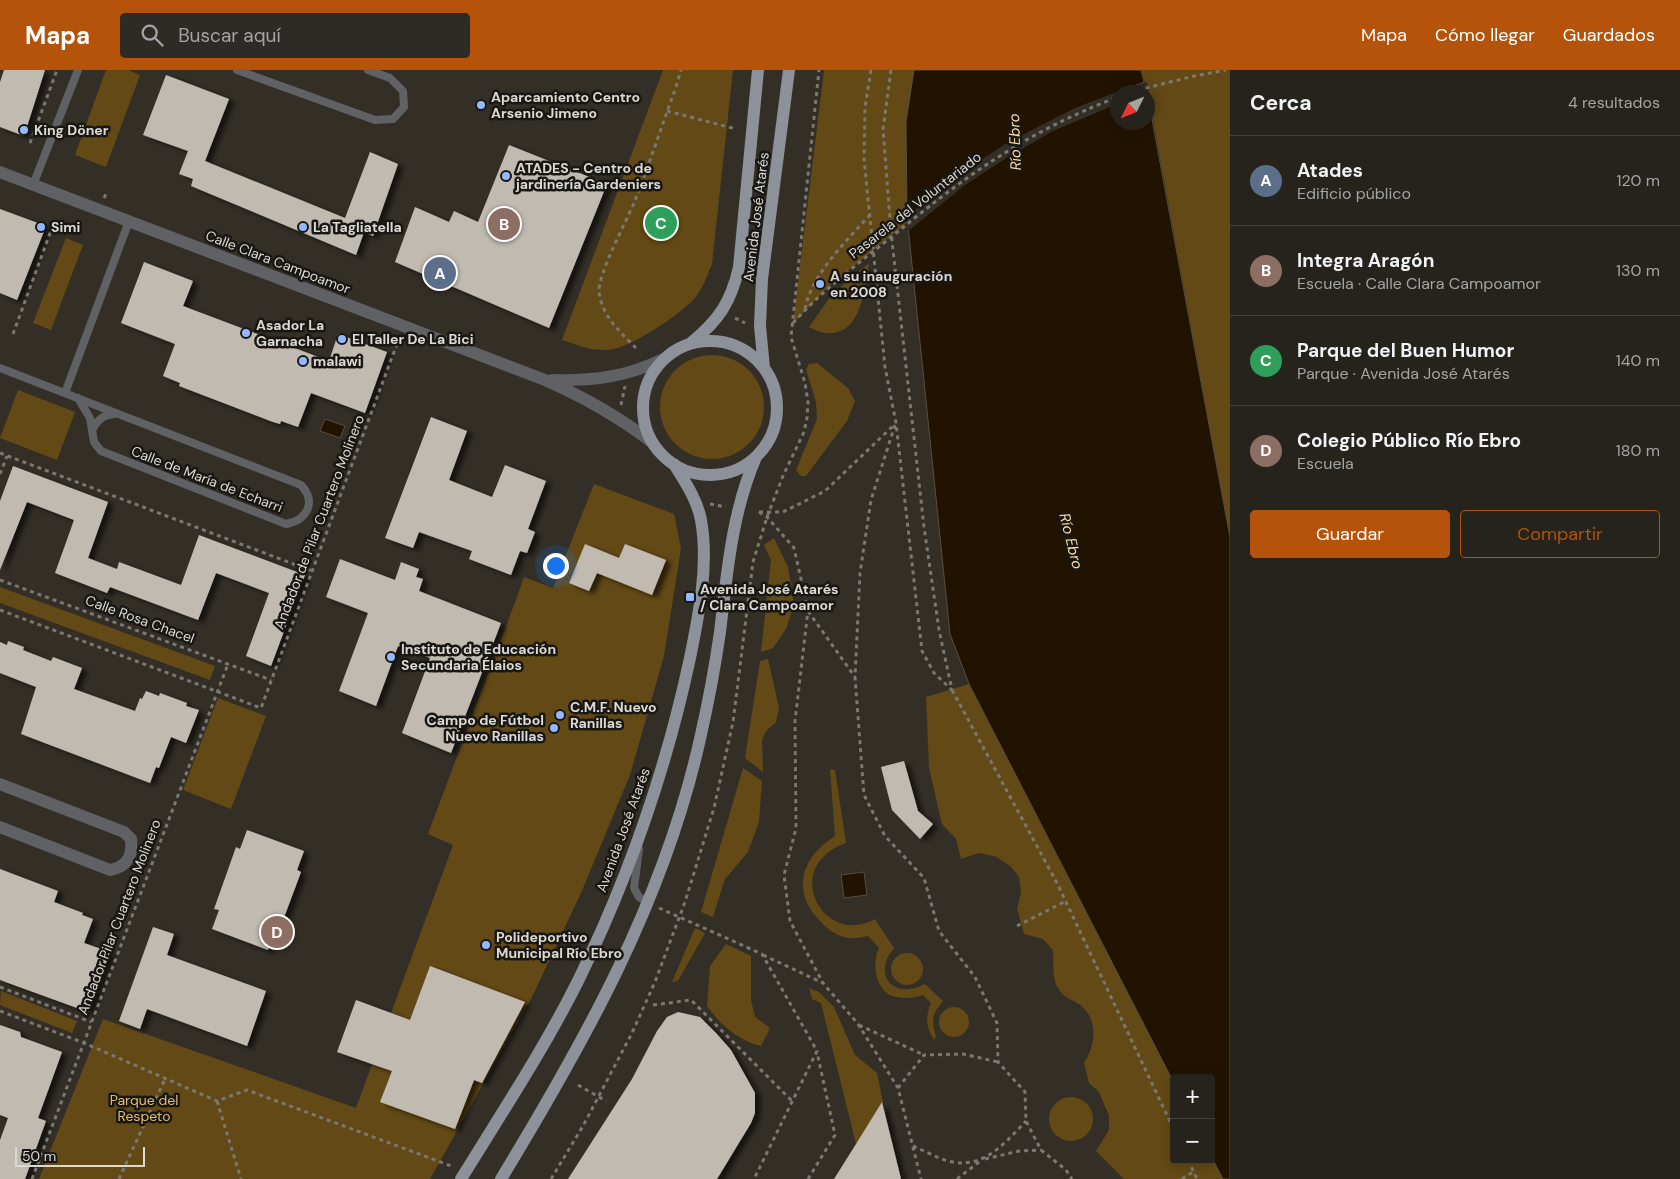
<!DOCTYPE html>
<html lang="es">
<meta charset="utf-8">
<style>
:root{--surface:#26231d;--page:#2e2b26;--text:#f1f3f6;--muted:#a4a4a4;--line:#42403b;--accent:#b45309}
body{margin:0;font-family:"DM Sans",sans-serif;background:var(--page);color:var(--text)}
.controls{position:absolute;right:15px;bottom:15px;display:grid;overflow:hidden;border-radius:5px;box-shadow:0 2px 12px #0003}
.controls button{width:45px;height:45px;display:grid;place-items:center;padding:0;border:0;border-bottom:1px solid var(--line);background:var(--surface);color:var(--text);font:25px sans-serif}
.compass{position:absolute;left:1110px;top:15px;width:45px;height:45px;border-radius:50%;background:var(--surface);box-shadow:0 2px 12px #0003;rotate:227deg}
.scale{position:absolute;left:15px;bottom:12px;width:130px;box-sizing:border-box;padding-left:5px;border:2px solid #dcd9d4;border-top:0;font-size:14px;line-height:18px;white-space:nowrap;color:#dcd9d4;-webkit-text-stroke:4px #191713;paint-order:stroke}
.you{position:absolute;left:555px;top:495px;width:18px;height:18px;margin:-12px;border:4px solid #fff;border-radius:50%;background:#1a73e8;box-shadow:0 0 0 8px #1a73e833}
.badge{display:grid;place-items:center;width:32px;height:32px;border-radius:50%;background:var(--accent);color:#fff;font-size:16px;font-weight:700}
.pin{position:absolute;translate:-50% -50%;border:2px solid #fff;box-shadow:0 1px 5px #0006}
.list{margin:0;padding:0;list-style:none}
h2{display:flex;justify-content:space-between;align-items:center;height:65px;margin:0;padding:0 20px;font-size:21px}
h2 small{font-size:16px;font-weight:400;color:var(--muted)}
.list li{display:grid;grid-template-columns:32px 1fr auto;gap:15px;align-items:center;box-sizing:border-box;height:90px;padding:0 20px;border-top:1px solid var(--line)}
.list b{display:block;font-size:19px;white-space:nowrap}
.list p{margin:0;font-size:16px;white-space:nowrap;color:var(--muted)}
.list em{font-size:16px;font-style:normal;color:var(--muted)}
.actions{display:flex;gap:10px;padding:15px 20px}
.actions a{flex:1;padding:11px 0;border:1px solid var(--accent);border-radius:5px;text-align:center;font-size:18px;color:var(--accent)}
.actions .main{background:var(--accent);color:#fff}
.icon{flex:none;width:28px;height:28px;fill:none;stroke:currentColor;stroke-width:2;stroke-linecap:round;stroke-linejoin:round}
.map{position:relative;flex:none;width:1230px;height:1109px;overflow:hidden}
header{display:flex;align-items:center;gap:30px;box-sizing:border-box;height:70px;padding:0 25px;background:var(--accent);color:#fff}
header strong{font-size:24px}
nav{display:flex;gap:28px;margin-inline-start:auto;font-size:18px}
.search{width:350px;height:45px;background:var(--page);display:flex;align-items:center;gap:12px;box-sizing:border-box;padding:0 18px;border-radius:5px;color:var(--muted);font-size:19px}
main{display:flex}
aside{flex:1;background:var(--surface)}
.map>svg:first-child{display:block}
.green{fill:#634915}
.water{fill:#211300;stroke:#594e40}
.pier{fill:#332f27}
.building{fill:#c0bab0;filter:url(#shadow)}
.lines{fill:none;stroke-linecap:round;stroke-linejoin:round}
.path{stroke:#7b7871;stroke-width:3;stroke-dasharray:4 4;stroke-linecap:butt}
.service{stroke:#5f6165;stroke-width:8}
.minor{stroke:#5f6165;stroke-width:12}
.primary{stroke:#8d919a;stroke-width:12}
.poi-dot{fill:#94b7fd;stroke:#191713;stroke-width:2}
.labels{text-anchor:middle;stroke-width:5;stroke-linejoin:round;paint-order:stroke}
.poi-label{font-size:14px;font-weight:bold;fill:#dcd9d4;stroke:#191713;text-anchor:start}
.street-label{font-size:14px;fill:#dcd9d4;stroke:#191713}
.park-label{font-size:14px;fill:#e5bb6f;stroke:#191713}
.water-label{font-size:15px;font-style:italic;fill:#fedca0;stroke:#191713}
</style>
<header>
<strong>Mapa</strong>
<div class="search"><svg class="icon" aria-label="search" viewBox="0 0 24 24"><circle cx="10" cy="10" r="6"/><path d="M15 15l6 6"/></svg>Buscar aquí</div>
<nav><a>Mapa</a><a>Cómo llegar</a><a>Guardados</a></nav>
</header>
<main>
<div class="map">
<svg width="1230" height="1109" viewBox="0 0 1230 1109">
<defs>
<filter id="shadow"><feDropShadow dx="5.5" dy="3" stdDeviation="2.5" flood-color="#0009"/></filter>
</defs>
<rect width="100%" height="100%" fill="#332f27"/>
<path class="green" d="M106,0H128L140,5L106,97L75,85Z
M663,0H733L712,194C707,206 703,218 695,228C681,244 628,280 607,280C591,281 577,275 562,270Z
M824,0H914L906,52L908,152L827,218L793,254Z
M1141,0H1230V467L1148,22Z
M66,168L83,175L51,260L33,253Z
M869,193C865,226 857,282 809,257L833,223Z
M660 337a52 52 0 1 1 104 0a52 52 0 1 1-104 0Z
M817,293L848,318L855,331L847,351L806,406H801L796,400L817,349L816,332L806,300L809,294Z
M18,320L75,342L57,390L0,368Z
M594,414L674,444L681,478L664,586L630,705L581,823L532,927L430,1109H39L103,949L356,1038L453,775L428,764L517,527L524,507L553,518Z
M774,468L788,497L794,534L786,559L773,578L761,582L771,490L764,475Z
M0,517L215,596L210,610L0,533Z
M768,589L779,638L776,652L766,661L762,670L763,702L745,688L760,591Z
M969,614L1174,1013V1090H1211V1086L1223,1109H1124L1096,1081L1109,1060V1046L1099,1022L1089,1013L1084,993C1096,974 1099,949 1079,934C1074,931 1064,927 1060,921C1051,910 1054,893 1053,880L1043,869L1024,864L1017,839L1021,823L1019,807L1011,797L997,787L979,783L961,789L956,769L942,754L929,698L926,627Z
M218,628L266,646L231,739L183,720Z
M743,698L762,711L759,752L748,782L725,809L713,847L701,842Z
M830,699L835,700L846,773C779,797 824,878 875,849L894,878C871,906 895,930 925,914L943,931C932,944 931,951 936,966L934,970C926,957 925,948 931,933L923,925C914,928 906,929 896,927C876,924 871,894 879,878L868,866C862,867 855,869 849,868C838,867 827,859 820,851C790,820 802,787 835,766Z
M695,858L705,863L678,911L672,912Z
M726,874L751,886V930L755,947L770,958L761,976C737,970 721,955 707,936L710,896Z
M891 899a16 16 0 1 1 32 0a16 16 0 1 1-32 0Z
M809,918L819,922L834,937L855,985L877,1003L883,1032L856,1074L821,933L812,929Z
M1,921L77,951L72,963L0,935Z
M939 952a15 15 0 1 1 30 0a15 15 0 1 1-30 0Z
M1049 1049a22 22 0 1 1 44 0a22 22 0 1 1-44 0Z"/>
<path class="water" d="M914,0H1141L1144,12L1118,22V52H1148V28L1230,467V1109H1223L1211,1086V1008H1174V1013L969,614L950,564L907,146L906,52Z
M325,349L345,356L340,368L320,361Z
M864,802L867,825L844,828L841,805Z"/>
<path class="pier" d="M1147,12L1149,23L1118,22L1117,34L1053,61L1011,85L965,115L907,162L905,148L960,104L1005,74L1075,38L1127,18Z"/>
<path class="building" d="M4,0H45L24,66L0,57V12Z
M166,5L229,29L205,91L345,148L370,82L398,94L373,166L364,162L356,185L191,116L193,109L179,104L188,81L143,65Z
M509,75L607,114L549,258L395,192L415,137L449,152L454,141L478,152Z
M0,139L46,156L17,230L0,223Z
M144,192L193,211L183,236L329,291L338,264L387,282L365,343L311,323L298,357L281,351L280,354L273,352L179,316L180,313L163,306L175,274L121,253Z
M431,347L467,361L449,410L492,427L505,395L546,411L528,459L535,462L527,483L520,481L511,505L469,489L472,481L419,462L413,478L385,468Z
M13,396L108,432L88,488L117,499L119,492L181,515L199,465L305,505L271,596L246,586L269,523L216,503L198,550L110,517L107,523L55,503L74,450L27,432L0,500V431Z
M585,474L619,488L625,474L666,490L652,525L597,503L589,521L569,513Z
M340,489L395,510L401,492L419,499L416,507L423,509L419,521L501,553L451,683L402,663L430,588L398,576L376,636L339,621L368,543L326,527Z
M8,571L24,577L23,580L51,591L53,587L82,598L74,619L135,641L140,628L142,629L146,621L159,626L160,623L187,633L186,636L199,640L186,673L171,667L159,698L156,697L150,713L21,664L36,617L0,603V572L7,575Z
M904,691L918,741L933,754L920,769L892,740L881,697Z
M247,760L304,781L297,800L301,802L279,861L275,860L268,880L212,859L219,840L214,839L236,777L240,779Z
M0,799L58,821L54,832L83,843L82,845L93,849L84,873L110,882L88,942L0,910Z
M153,857L174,864L167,885L266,921L247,976L147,939L140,959L119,951Z
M430,896L525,932L482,1013L474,1010L455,1059L380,1032L392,1001L337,982L356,930L410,950Z
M678,942L700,947L716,963L731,980L755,1023V1043L751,1053L717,1109H568L632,1009L657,961L667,947Z
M0,955L20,962L21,967L62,982L38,1048L46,1051L25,1109H0V1070L8,1048L0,1045Z
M882,1032L901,1109H834L856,1074Z"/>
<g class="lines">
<path class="path" d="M871,0L865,37L864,89L885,297L896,353L922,581L934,603L952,620L939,560L924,457L891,162L883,59L891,0
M1130,22L1190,7L1226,0
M667,41L736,59
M30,73L57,0
M104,128L107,122
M805,239C811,205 847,170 870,145
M735,248L745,253
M793,253C820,223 852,198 884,173C960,110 1023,63 1118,27
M13,264L53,155
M636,278C620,262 602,246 599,222C598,204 626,152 634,133C649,95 662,55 676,17L681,0
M621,335L625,316
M895,355L871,430L860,503L855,607L864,725L885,766L924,808L939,861L975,907L997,953L998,992L1025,1022L1026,1051L1041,1080L1066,1100L1072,1109
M0,383L312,501
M0,404L7,386
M710,434L726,437
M759,442L767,447L794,478L808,540L795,651L796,758L784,805L790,851L823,913
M759,442H783L825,421L894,355
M0,510L271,610
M0,540L261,638L397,274
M808,541L855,607
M952,620L1057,813L1174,1060
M659,838L762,884L817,981L754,1109
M1017,856L1066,831
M763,885L823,913L858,954L898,1018L921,1109
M0,917L91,952
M653,935L691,930L792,1031
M0,941L84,973L217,1031L247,1020L454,1097
M859,955L924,985
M578,1015L606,1031
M898,1018L924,985L963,984L998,992
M217,1031L241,1109
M913,1076C925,1081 940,1090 953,1092C985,1098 1006,1072 1026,1051
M985,1089L1019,1081L1041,1080
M1188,1090L1197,1109
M32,1109L228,594
M119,1109L165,1009
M551,1109L583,1056L632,963L655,912L685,832L714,738L733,652L753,492L767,447L783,406L804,362L807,348L808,332L805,313L791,267L819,0
M808,1109L835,1065L817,982
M957,1109L979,1092
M1182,1109L1193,1102"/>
<path class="service" d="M237,0L375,50L393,49L404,37L403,21L390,8L368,0
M33,115L78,0
M0,298L301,415C317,432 307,450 286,454L101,381L94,372L90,348L78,328
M65,323L129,151
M92,360C98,349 103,345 115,344
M639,779L634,818L639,827L649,833"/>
<path class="minor" d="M0,102L545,310C584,327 619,347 653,373
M552,310C593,311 627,307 663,289
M0,714L124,762L131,769C133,786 127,797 110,800L0,757"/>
<path class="primary" d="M643 338a67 67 0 1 1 134 0a67 67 0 1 1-134 0Z
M691,273C719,250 731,232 739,197L758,0
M764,298L760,256L762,209L789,0
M461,1109C501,1044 544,979 578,911C628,809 666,700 690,588C699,544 709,495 701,450C697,429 685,412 674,394
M501,1109C586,969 664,830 700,669C708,634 715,597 720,562C727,503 732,442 756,387"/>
</g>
<g class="poi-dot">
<circle cx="481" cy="35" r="5"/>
<circle cx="24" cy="60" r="5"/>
<circle cx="506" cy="106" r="5"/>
<circle cx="41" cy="157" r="5"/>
<circle cx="303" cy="157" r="5"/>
<circle cx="820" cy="214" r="5"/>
<circle cx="246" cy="263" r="5"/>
<circle cx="342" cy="269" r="5"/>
<circle cx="303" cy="291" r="5"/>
<rect x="685" y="522" width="10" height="10" rx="2.5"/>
<circle cx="391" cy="587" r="5"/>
<circle cx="560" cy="645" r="5"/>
<circle cx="554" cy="658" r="5"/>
<circle cx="486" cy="875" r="5"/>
</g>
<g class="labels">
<g class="poi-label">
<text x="491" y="32">Aparcamiento Centro<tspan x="491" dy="16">Arsenio Jimeno</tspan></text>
<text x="34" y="65">King Döner</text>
<text x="516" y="103">ATADES - Centro de<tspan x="516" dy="16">jardinería Gardeniers</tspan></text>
<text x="51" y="162">Simi</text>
<text x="313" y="162">La Tagliatella</text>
<text x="830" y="211">A su inauguración<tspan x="830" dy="16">en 2008</tspan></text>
<text x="256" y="260">Asador La<tspan x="256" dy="16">Garnacha</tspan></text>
<text x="352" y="274">El Taller De La Bici</text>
<text x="313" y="296">malawi</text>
<text x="700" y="524">Avenida José Atarés<tspan x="700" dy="16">/ Clara Campoamor</tspan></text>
<text x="401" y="584">Instituto de Educación<tspan x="401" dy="16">Secundaria Élaios</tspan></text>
<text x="570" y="642">C.M.F. Nuevo<tspan x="570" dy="16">Ranillas</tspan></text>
<text x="544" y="655" text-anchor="end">Campo de Fútbol<tspan x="544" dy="16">Nuevo Ranillas</tspan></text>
<text x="496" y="872">Polideportivo<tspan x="496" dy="16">Municipal Río Ebro</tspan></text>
</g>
<g class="street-label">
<text transform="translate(915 135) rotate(-38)" y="5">Pasarela del Voluntariado</text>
<text transform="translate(756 147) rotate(-83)" y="5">Avenida José Atarés</text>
<text transform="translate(278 192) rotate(21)" y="5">Calle Clara Campoamor</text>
<text transform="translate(207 409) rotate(21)" y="5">Calle de María de Echarri</text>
<text transform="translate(319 452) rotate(-69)" y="5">Andador de Pilar Cuartero Molinero</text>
<text transform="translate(140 549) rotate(20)" y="5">Calle Rosa Chacel</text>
<text transform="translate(623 760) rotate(-70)" y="5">Avenida José Atarés</text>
<text transform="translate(119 847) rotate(-69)" y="5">Andador Pilar Cuartero Molinero</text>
</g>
<g class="park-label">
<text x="144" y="1035">Parque del<tspan x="144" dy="16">Respeto</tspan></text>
</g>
<g class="water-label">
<text transform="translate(1015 72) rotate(-92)" y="5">Río Ebro</text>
<text transform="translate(1071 471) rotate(76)" y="5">Río Ebro</text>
</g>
</g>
</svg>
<div class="controls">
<button>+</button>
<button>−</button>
</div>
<svg class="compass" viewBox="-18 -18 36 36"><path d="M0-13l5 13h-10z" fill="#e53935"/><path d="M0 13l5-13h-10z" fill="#a4a4a4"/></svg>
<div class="scale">50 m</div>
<div class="you"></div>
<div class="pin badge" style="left:440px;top:203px;background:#5c6f8a">A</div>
<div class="pin badge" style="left:504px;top:154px;background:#8d6e63">B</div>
<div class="pin badge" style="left:661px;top:153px;background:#2e9e5b">C</div>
<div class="pin badge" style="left:277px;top:862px;background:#8d6e63">D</div>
</div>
<aside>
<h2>Cerca<small>4 resultados</small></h2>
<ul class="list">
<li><span class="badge" style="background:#5c6f8a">A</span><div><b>Atades</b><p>Edificio público</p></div><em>120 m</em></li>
<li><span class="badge" style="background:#8d6e63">B</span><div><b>Integra Aragón</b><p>Escuela · Calle Clara Campoamor</p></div><em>130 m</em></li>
<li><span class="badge" style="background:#2e9e5b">C</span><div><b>Parque del Buen Humor</b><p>Parque · Avenida José Atarés</p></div><em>140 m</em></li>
<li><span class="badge" style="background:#8d6e63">D</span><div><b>Colegio Público Río Ebro</b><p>Escuela</p></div><em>180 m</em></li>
</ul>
<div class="actions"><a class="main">Guardar</a><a>Compartir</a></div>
</aside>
</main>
